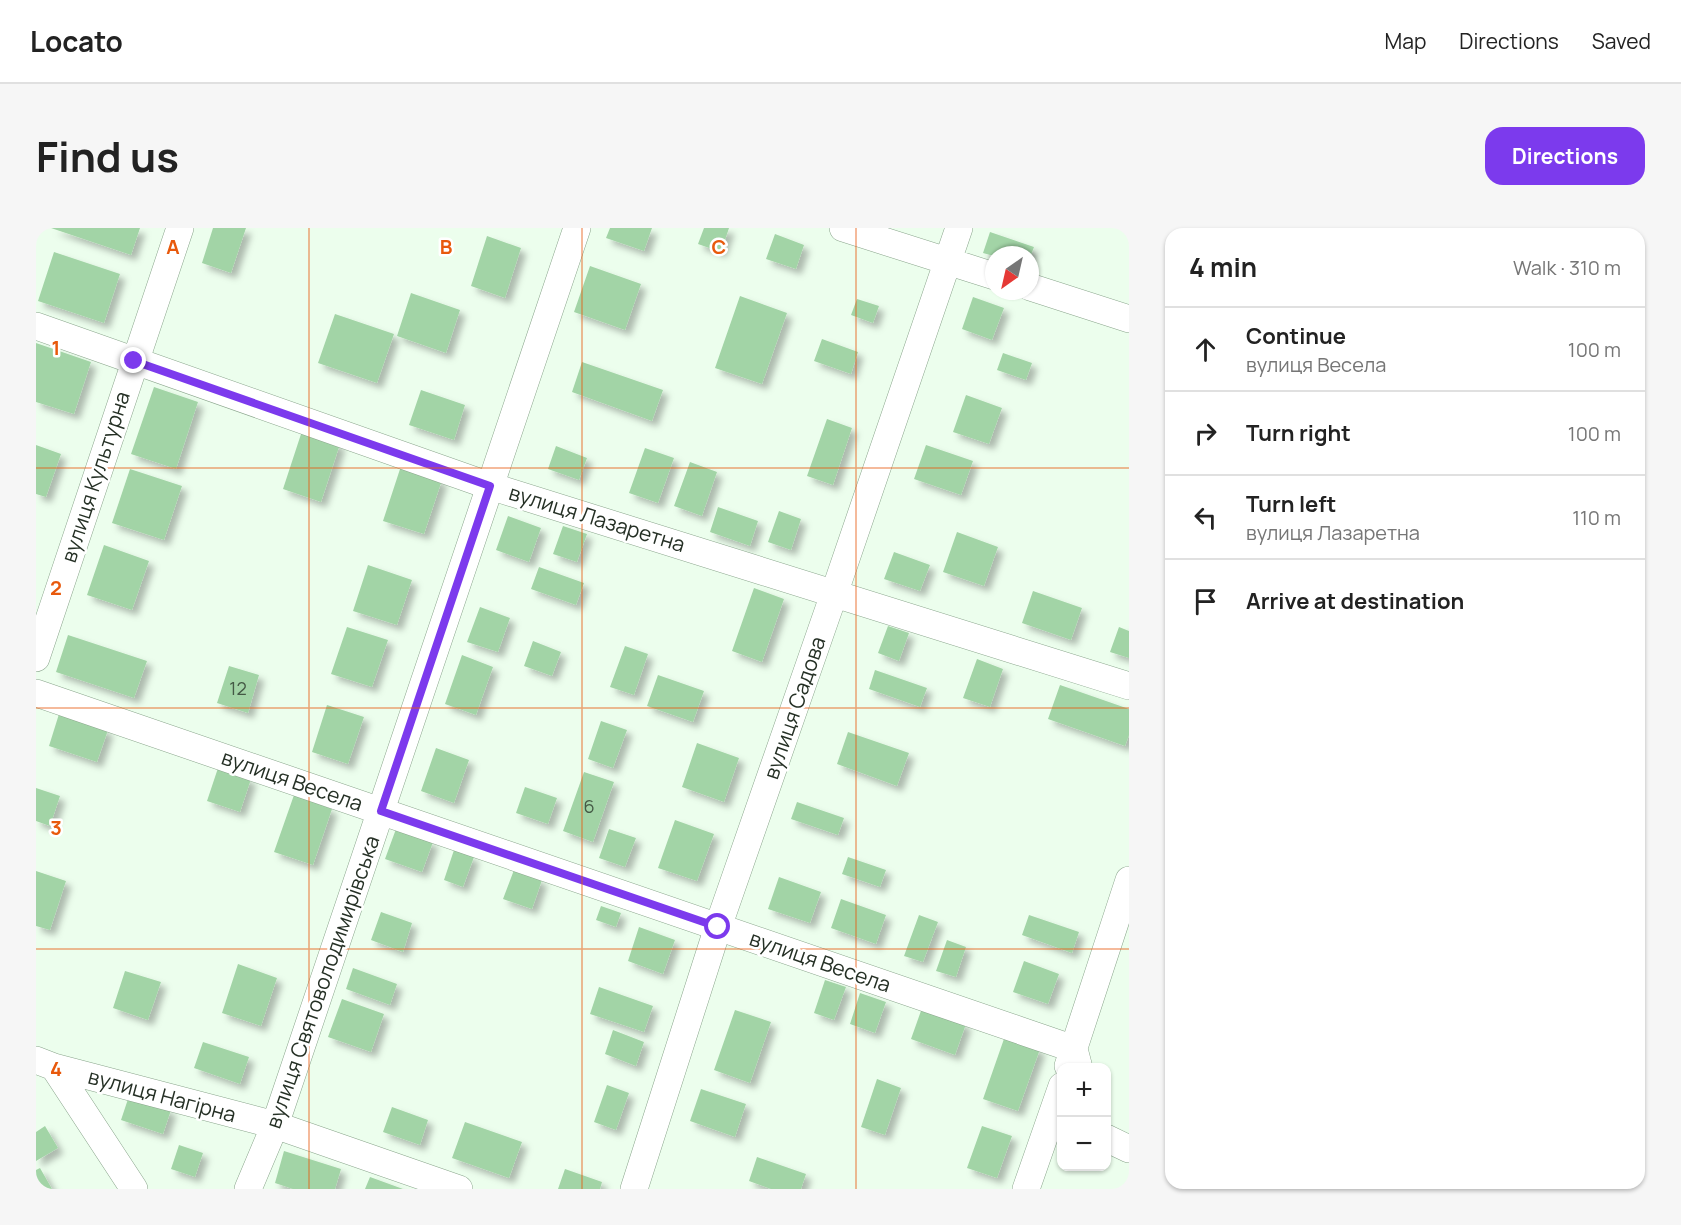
<!DOCTYPE html>
<meta charset="utf-8">
<style>
:root{--surface:#fff;--page:#f6f6f6;--text:#222;--muted:#767676;--line:#e0e0e0;--accent:#7c3aed}
body{margin:0;font-family:Manrope,sans-serif;background:var(--page);color:var(--text)}
.controls{position:absolute;right:18px;bottom:18px;display:grid;overflow:hidden;border-radius:12px;box-shadow:0 2px 4px #0004}
.controls button{width:54px;height:54px;display:grid;place-items:center;padding:0;border:0;border-bottom:2px solid var(--line);background:var(--surface);color:var(--text);font:30px sans-serif}
.compass{position:absolute;left:949px;top:18px;width:54px;height:54px;border-radius:50%;background:var(--surface);box-shadow:0 2px 4px #0004;rotate:214deg}
.stop{position:absolute;width:18px;height:18px;margin:-14px;border:4px solid #7c3aed;border-radius:50%;background:#fff}
.stop.end{background:#7c3aed;border-color:#fff;box-shadow:0 2px 6px #0008}
.list{margin:0;padding:0;list-style:none}
h2{display:flex;justify-content:space-between;align-items:center;height:78px;margin:0;padding:0 24px;font-size:26px}
h2 small{font-size:20px;font-weight:400;color:var(--muted)}
.list li{display:grid;grid-template-columns:39px 1fr auto;gap:18px;align-items:center;box-sizing:border-box;height:84px;padding:0 24px;border-top:2px solid var(--line)}
.list b{display:block;font-size:22px;white-space:nowrap}
.list p{margin:0;font-size:20px;white-space:nowrap;color:var(--muted)}
.list em{font-size:20px;font-style:normal;color:var(--muted)}
.icon{flex:none;width:33px;height:33px;fill:none;stroke:currentColor;stroke-width:2;stroke-linecap:round;stroke-linejoin:round}
.map{position:relative;flex:none;width:1093px;height:961px;overflow:hidden;border-radius:18px}
header{display:flex;align-items:center;gap:36px;box-sizing:border-box;height:84px;padding:0 30px;background:var(--surface);border-bottom:2px solid var(--line)}
header strong{font-size:28px}
nav{display:flex;gap:33px;margin-inline-start:auto;font-size:21px}
.intro{display:flex;align-items:center;justify-content:space-between;box-sizing:border-box;height:144px;padding:0 36px}
h1{margin:0;font-size:42px}
.button{padding:15px 27px;border-radius:18px;background:var(--accent);color:#fff;font-size:21px;font-weight:700}
main{display:flex;gap:36px;padding:0 36px}
aside{flex:1;background:var(--surface);border-radius:18px;box-shadow:0 2px 4px #0004}
.map>svg:first-child{display:block}
.building{fill:#a2d4a6;filter:url(#shadow)}
.lines{fill:none;stroke-linecap:round;stroke-linejoin:round}
.minor-casing{stroke:#8aa58c;stroke-width:28}
.minor{stroke:#fff;stroke-width:27}
.route{stroke:#7c3aed;stroke-width:8}
.grid{fill:none;stroke:#e8590c;stroke-width:1.5;stroke-opacity:0.55}
.labels{text-anchor:middle;stroke-width:5;stroke-linejoin:round;paint-order:stroke}
.number-label{font-size:18px;fill:#445945}
.street-label{font-size:21px;fill:#253025;stroke:#fff}
.grid-label{font-size:20px;text-anchor:middle;font-weight:bold;fill:#e8590c;stroke:#fff;stroke-width:5;stroke-linejoin:round;paint-order:stroke}
</style>
<header>
<strong>Locato</strong>
<nav><a>Map</a><a>Directions</a><a>Saved</a></nav>
</header>
<div class="intro"><h1>Find us</h1><a class="button">Directions</a></div>
<main>
<div class="map">
<svg width="1093" height="961" viewBox="0 0 1093 961">
<defs>
<filter id="shadow"><feDropShadow dx="5.5" dy="5.5" stdDeviation="3" flood-color="#0004"/></filter>
</defs>
<rect width="100%" height="100%" fill="#ecfeed"/>
<path class="building" d="M15,0H104L95,27Z
M177,0H210L195,45L166,35Z
M574,0H616L608,23L570,10Z
M668,0H693L685,24L662,16Z
M954,4L998,19L995,27L958,28L947,25Z
M739,6L768,17L760,41L730,31Z
M451,8L485,20L469,70L435,58Z
M18,24L84,46L68,95L2,73Z
M554,38L605,56L589,102L538,84Z
M375,65L424,82L410,125L361,108Z
M704,68L751,85L726,156L679,140Z
M937,69L968,80L956,112L926,101Z
M821,71L843,78L837,95L815,87Z
M299,86L358,106L341,155L282,135Z
M786,111L822,124L815,146L778,133Z
M0,115L55,134L38,186L0,174Z
M967,125L996,135L990,152L961,142Z
M546,134L627,162L616,193L536,164Z
M118,159L162,174L140,241L95,226Z
M385,162L429,177L418,212L373,197Z
M930,167L966,180L953,216L917,204Z
M791,191L816,200L797,257L771,248Z
M266,203L304,216L285,274L247,261Z
M0,217L25,226L10,269L0,266Z
M890,217L937,233L925,267L878,251Z
M520,218L551,230L543,252L512,241Z
M609,220L638,230L622,275L593,265Z
M654,234L681,244L666,288L638,278Z
M365,238L406,252L388,306L347,293Z
M94,241L146,258L128,312L76,295Z
M682,279L722,293L714,318L674,304Z
M743,283L765,291L755,322L732,314Z
M472,288L505,300L493,334L460,322Z
M527,298L551,306L541,334L517,326Z
M921,304L962,319L948,358L907,344Z
M68,317L113,333L96,382L51,367Z
M858,324L894,337L884,363L848,351Z
M332,337L376,352L361,397L317,383Z
M503,339L548,355L540,377L495,361Z
M718,360L748,371L726,434L696,423Z
M997,363L1046,380L1035,412L986,395Z
M444,379L474,390L462,424L431,414Z
M852,398L873,405L863,433L842,425Z
M311,399L352,412L336,459L295,446Z
M1083,399L1093,403V430L1074,424Z
M32,407L111,433L98,470L20,444Z
M497,413L525,424L516,448L488,438Z
M589,418L612,426L598,467L574,459Z
M426,427L457,439L440,487L409,476Z
M941,431L967,441L954,479L927,470Z
M193,438L223,447L212,485L181,475Z
M839,442L891,460L884,479L833,461Z
M622,447L668,463L657,494L611,478Z
M1024,457L1093,481V507L1089,518L1012,491Z
M291,477L328,489L312,536L276,524Z
M23,486L72,502L61,534L13,518Z
M565,493L591,502L577,540L552,531Z
M812,504L873,525L861,558L801,536Z
M661,515L703,530L688,574L646,559Z
M400,520L433,532L418,575L385,563Z
M182,540L215,551L204,584L171,573Z
M548,544L578,554L557,614L527,603Z
M489,559L521,570L512,596L480,585Z
M0,560L24,568L14,598L0,593Z
M258,567L296,581L277,637L238,624Z
M761,574L808,590L802,607L755,591Z
M639,592L678,606L661,653L622,640Z
M360,601L397,614L386,644L349,631Z
M573,601L600,610L589,639L563,630Z
M418,622L438,629L427,659L408,652Z
M812,629L850,642L844,659L806,646Z
M478,642L506,652L496,681L467,671Z
M0,643L30,653L14,702L0,698Z
M743,649L785,664L774,695L732,681Z
M805,671L850,687L840,716L795,700Z
M565,678L585,685L580,699L560,692Z
M345,684L376,695L367,724L335,712Z
M883,687L902,694L887,734L868,728Z
M993,687L1043,704L1036,725L986,707Z
M603,699L639,712L627,746L592,733Z
M911,712L930,719L920,749L900,743Z
M988,733L1023,746L1012,776L977,764Z
M202,736L241,750L225,798L186,785Z
M317,740L361,756L354,777L310,761Z
M89,743L125,754L112,792L77,780Z
M789,752L810,759L798,792L778,785Z
M563,759L617,778L608,804L554,786Z
M824,765L850,774L839,805L814,796Z
M306,771L348,786L335,824L292,809Z
M886,780L930,796L919,827L875,811Z
M699,782L735,794L714,855L678,842Z
M577,802L608,814L600,838L569,826Z
M969,808L1004,821L982,883L947,871Z
M167,814L213,829L204,856L158,840Z
M841,851L865,860L849,907L825,899Z
M571,857L593,865L580,902L558,894Z
M665,861L710,876L699,909L654,893Z
M93,868L135,882L127,906L85,892Z
M356,879L392,892L384,917L347,904Z
M429,894L486,914L473,950L416,930Z
M9,898L22,920L0,933V904Z
M946,898L976,908L961,950L931,940Z
M143,917L167,925L159,949L135,941Z
M248,923L305,941L299,961H257L239,955Z
M721,929L770,946L765,961H735L713,953Z
M4,940L16,961H0V942Z
M529,941L566,954L564,961H522Z
M334,949L367,961H329Z"/>
<g class="lines">
<g class="minor-casing">
<path id="minor" d="M807,0L958,48
M994,59L1093,91
M0,98L454,258L1093,458
M0,430L144,0
M0,465L1038,821L1043,840
M0,832L18,839L239,897L423,961
M1032,838L1093,652
M18,839L98,961
M1070,910L1093,921
M212,961L239,897L541,0
M598,961L682,699L798,366L923,0
M990,961L1026,858"/>
</g>
<use href="#minor" class="minor"/>
</g>
<g class="lines">
<path class="route" d="M98,133L454,258L345,583L682,699"/>
</g>
<path class="grid" d="M273,0V961M546,0V961M820,0V961M0,240H1093M0,480H1093M0,721H1093"/>
<g class="labels">
<g class="number-label">
<text x="202" y="467">12</text>
<text x="553" y="585">6</text>
</g>
<g class="street-label">
<text transform="translate(60 249) rotate(-72)" y="7">вулиця Культурна</text>
<text transform="translate(561 291) rotate(17)" y="7">вулиця Лазаретна</text>
<text transform="translate(759 480) rotate(-71)" y="7">вулиця Садова</text>
<text transform="translate(256 553) rotate(19)" y="7">вулиця Весела</text>
<text transform="translate(784 734) rotate(19)" y="7">вулиця Весела</text>
<text transform="translate(287 754) rotate(-71)" y="7">вулиця Святоволодимирівська</text>
<text transform="translate(126 868) rotate(15)" y="7">вулиця Нагірна</text>
</g>
</g>
<g class="grid-label">
<text x="137" y="26">A</text>
<text x="410" y="26">B</text>
<text x="683" y="26">C</text>
<text x="20" y="127">1</text>
<text x="20" y="367">2</text>
<text x="20" y="607">3</text>
<text x="20" y="848">4</text>
</g>
</svg>
<div class="controls">
<button>+</button>
<button>−</button>
</div>
<svg class="compass" viewBox="-18 -18 36 36"><path d="M0-13l5 13h-10z" fill="#e53935"/><path d="M0 13l5-13h-10z" fill="#767676"/></svg>
<div class="stop" style="left:682px;top:699px"></div>
<div class="stop end" style="left:98px;top:133px"></div>
</div>
<aside>
<h2>4 min<small>Walk · 310 m</small></h2>
<ul class="list">
<li><svg class="icon" aria-label="ahead" viewBox="0 0 24 24"><path d="M12 20V5M6 11l6-6 6 6"/></svg><div><b>Continue</b><p>вулиця Весела</p></div><em>100 m</em></li>
<li><svg class="icon" aria-label="right" viewBox="0 0 24 24"><path d="M7 20v-9h11M14 6l5 5-5 5"/></svg><div><b>Turn right</b></div><em>100 m</em></li>
<li><svg class="icon" aria-label="left" viewBox="0 0 24 24"><path d="M17 20v-9H6M10 6l-5 5 5 5"/></svg><div><b>Turn left</b><p>вулиця Лазаретна</p></div><em>110 m</em></li>
<li><svg class="icon" aria-label="arrive" viewBox="0 0 24 24"><path d="M6 21V4h12l-3 4 3 4H6"/></svg><div><b>Arrive at destination</b></div></li>
</ul>
</aside>
</main>
